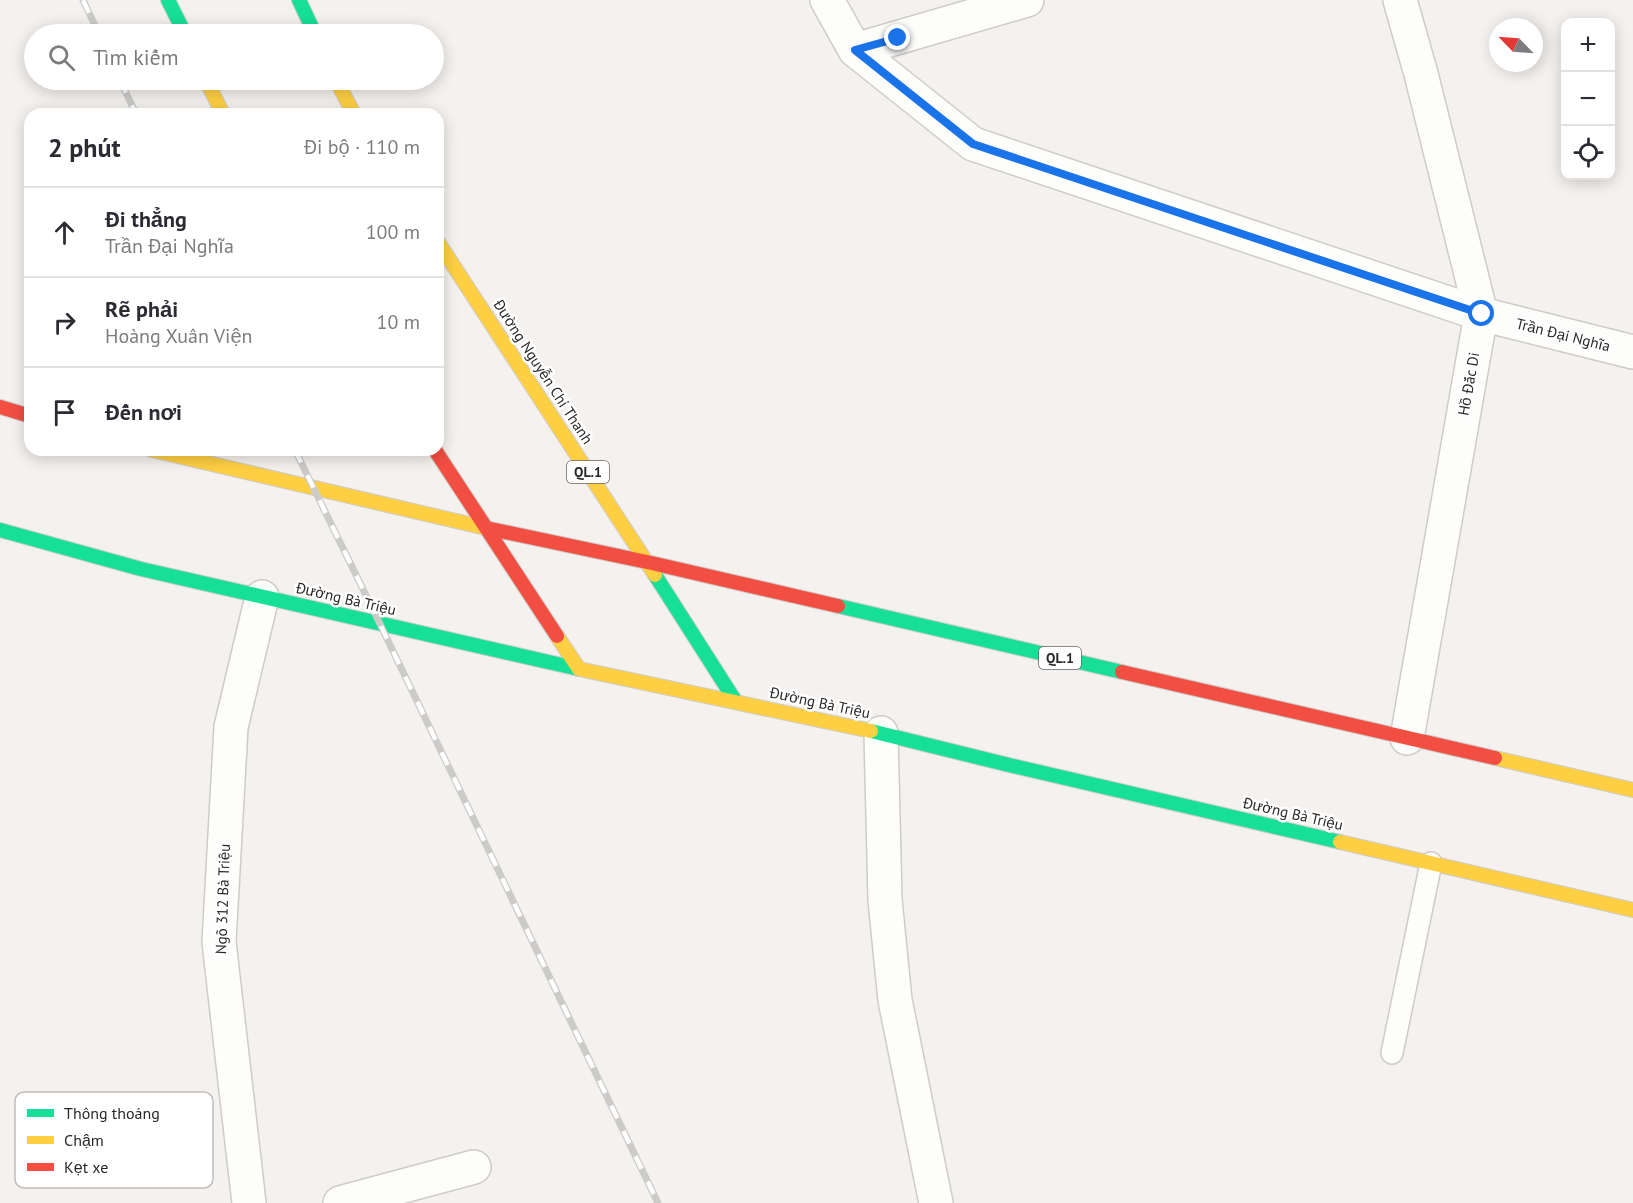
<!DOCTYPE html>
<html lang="vi">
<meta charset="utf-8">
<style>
:root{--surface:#fff;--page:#f2f2f3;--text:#2b2b33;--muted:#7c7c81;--line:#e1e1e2}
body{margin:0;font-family:"PT Sans",sans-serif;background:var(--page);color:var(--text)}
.controls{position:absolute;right:18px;top:18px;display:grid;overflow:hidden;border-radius:12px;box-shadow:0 3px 15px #0003}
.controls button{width:54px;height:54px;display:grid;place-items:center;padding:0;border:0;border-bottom:2px solid var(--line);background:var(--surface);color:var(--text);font:30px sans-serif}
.compass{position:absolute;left:1489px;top:18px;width:54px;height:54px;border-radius:50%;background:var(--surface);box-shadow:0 3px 15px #0003;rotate:295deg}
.stop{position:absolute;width:18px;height:18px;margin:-14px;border:4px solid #1a73e8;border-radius:50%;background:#fff}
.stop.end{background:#1a73e8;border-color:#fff;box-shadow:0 2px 6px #0008}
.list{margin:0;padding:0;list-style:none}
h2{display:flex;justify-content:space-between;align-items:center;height:78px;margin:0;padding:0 24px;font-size:26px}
h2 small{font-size:20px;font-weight:400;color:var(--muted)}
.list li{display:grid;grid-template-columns:39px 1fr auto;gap:18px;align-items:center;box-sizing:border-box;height:90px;padding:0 24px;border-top:2px solid var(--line)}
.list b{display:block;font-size:22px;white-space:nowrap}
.list p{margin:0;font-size:20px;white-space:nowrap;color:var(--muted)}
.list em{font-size:20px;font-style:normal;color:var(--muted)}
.icon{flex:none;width:33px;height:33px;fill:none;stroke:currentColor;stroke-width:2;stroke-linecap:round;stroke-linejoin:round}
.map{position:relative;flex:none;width:1633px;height:1203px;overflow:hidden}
.search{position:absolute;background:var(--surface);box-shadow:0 3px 15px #0003;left:24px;top:24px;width:420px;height:66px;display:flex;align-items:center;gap:15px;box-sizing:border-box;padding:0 21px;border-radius:33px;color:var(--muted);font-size:22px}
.panel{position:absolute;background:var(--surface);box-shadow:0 3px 15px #0003;left:24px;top:108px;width:420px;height:348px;border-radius:18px}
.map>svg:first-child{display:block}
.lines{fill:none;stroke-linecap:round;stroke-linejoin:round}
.lane-casing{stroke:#ceccc9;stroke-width:24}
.street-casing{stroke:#ceccc9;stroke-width:36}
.fast-casing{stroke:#ceccc9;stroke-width:16}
.slow-casing{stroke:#ceccc9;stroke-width:16}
.jam-casing{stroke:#ceccc9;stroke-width:16}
.lane{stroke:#fdfdfc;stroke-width:21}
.street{stroke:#fdfdfc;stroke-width:33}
.fast{stroke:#16e098;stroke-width:14}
.slow{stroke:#ffcf43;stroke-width:14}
.jam{stroke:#f24e42;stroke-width:14}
.rail-casing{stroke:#cbcbca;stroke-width:7}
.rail{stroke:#fff;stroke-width:4.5;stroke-dasharray:14;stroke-linecap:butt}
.route{stroke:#1a73e8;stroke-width:8}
.labels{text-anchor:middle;stroke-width:5;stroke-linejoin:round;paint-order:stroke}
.shield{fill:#fff;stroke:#6a6867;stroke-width:1.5}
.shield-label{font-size:14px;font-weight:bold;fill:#2a2826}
.street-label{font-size:15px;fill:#2a2826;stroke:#fff}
.key{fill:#fff;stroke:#bfbebe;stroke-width:1.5}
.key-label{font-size:16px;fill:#2a2826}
</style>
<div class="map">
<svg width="1633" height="1203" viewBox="0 0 1633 1203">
<rect width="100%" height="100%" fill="#f4f1ee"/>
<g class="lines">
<g class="lane-casing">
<path id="lane" d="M1392,1053L1431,863"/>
</g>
<g class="street-casing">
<path id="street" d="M827,0L855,50L973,144L1481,314L1633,352
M1400,0L1421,74L1481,314L1407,738
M855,50L1027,0
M881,733L885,900L895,1000L936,1203
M249,1203L219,942L231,727L262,597
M340,1203L474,1167"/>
</g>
<g class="fast-casing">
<path id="fast" d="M168,0L185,34
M299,0L315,34
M0,530L141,569L579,669
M655,575L736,702
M838,606L1122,672
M871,731L1009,765L1340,842"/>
</g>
<g class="slow-casing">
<path id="slow" d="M206,80L223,114
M336,80L354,114
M438,242L655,575
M152,450L486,528
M557,636L579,669L871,731
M1495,758L1633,790
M1340,842L1633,910"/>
</g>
<g class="jam-casing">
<path id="jam" d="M0,407L30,416
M435,450L557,636
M486,528L647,562L838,606
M1122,672L1495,758"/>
</g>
<use href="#lane" class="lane"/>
<use href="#street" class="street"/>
<use href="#fast" class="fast"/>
<use href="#slow" class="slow"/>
<use href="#jam" class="jam"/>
<g class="rail-casing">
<path id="rail" d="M83,0L99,34
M120,80L136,114
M295,450L380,624L658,1203"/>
</g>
<use href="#rail" class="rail"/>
</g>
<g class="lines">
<path class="route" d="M898,38L855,50L973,144L1482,314"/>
</g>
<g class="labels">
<g class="shield">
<rect x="567" y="461" width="42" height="22" rx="4.5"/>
<rect x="1039" y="647" width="42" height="22" rx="4.5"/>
</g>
<g class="shield-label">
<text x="588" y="477">QL.1</text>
<text x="1060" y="663">QL.1</text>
</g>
<g class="street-label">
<text transform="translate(1563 335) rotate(14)" y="5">Trần Đại Nghĩa</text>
<text transform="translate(543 372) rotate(57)" y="5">Đường Nguyễn Chí Thanh</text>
<text transform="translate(1469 384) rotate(-80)" y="5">Hồ Đắc Di</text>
<text transform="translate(346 599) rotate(13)" y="5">Đường Bà Triệu</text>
<text transform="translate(820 703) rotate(12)" y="5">Đường Bà Triệu</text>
<text transform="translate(1293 814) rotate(13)" y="5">Đường Bà Triệu</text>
<text transform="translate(223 899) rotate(-88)" y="5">Ngõ 312 Bà Triệu</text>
</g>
</g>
<rect x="15" y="1092" width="198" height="96" rx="9" class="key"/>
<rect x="27" y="1109" width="27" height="8" fill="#16e098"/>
<rect x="27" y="1136" width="27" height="8" fill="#ffcf43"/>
<rect x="27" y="1163" width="27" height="8" fill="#f24e42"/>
<g class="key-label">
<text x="64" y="1119">Thông thoáng</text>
<text x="64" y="1146">Chậm</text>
<text x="64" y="1173">Kẹt xe</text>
</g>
</svg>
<div class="controls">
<button>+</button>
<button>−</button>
<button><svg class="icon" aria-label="locate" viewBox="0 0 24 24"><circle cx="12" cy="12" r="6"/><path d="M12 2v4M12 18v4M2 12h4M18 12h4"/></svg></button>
</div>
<svg class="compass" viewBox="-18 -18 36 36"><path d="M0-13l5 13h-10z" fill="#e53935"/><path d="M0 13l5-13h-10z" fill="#7c7c81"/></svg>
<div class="stop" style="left:1482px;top:314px"></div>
<div class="stop end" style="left:898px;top:38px"></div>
<div class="search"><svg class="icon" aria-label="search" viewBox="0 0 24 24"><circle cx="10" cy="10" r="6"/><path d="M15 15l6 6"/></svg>Tìm kiếm</div>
<section class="panel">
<h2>2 phút<small>Đi bộ · 110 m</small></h2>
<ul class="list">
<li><svg class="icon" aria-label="ahead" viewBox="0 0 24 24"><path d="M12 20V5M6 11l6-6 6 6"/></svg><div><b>Đi thẳng</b><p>Trần Đại Nghĩa</p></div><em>100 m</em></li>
<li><svg class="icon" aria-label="right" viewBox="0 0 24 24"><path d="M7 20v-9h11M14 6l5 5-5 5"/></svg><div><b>Rẽ phải</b><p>Hoàng Xuân Viện</p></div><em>10 m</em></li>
<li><svg class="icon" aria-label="arrive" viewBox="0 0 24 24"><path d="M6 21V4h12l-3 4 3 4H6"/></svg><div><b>Đến nơi</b></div></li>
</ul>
</section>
</div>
